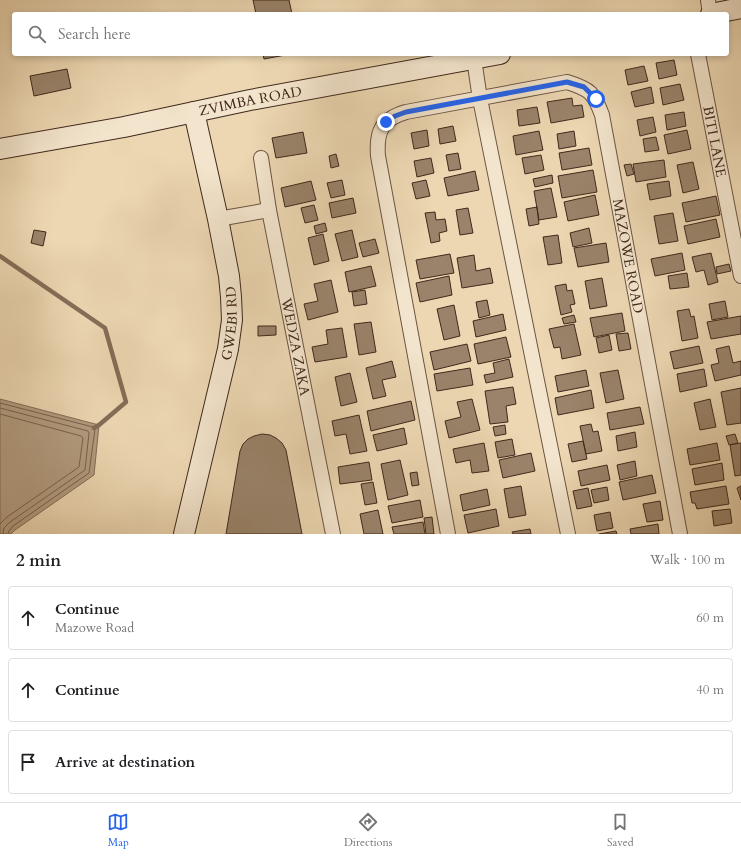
<!DOCTYPE html>
<meta charset="utf-8">
<style>
:root{--surface:#fff;--page:#f2f2f2;--text:#202124;--muted:#757577;--line:#e0e0e0;--accent:#2563eb}
body{margin:0;font-family:Cardo,serif;background:var(--page);color:var(--text)}
.stop{position:absolute;width:12px;height:12px;margin:-9px;border:3px solid #2563eb;border-radius:50%;background:#fff}
.stop.end{background:#2563eb;border-color:#fff;box-shadow:0 1px 4px #0008}
.list{margin:0;padding:0;list-style:none}
h2{display:flex;justify-content:space-between;align-items:center;height:52px;margin:0;padding:0 16px;font-size:17px}
h2 small{font-size:13px;font-weight:400;color:var(--muted)}
.list li{display:grid;grid-template-columns:26px 1fr auto;gap:12px;align-items:center;box-sizing:border-box;height:64px;margin:0 8px 8px;padding:0 8px;border:1px solid var(--line);border-radius:4px}
.list b{display:block;font-size:15px;white-space:nowrap}
.list p{margin:0;font-size:13px;white-space:nowrap;color:var(--muted)}
.list em{font-size:13px;font-style:normal;color:var(--muted)}
.icon{flex:none;width:22px;height:22px;fill:none;stroke:currentColor;stroke-width:2;stroke-linecap:round;stroke-linejoin:round}
.map{position:relative;flex:none;width:741px;height:534px;overflow:hidden}
.search{position:absolute;background:var(--surface);box-shadow:0 2px 6px #0003;left:12px;right:12px;top:12px;height:44px;display:flex;align-items:center;gap:10px;box-sizing:border-box;padding:0 14px;border-radius:4px;color:var(--muted);font-size:15px}
.sheet{height:268px;background:var(--surface)}
nav{display:flex;justify-content:space-around;align-items:center;box-sizing:border-box;height:56px;border-top:1px solid var(--line);background:var(--surface);font-size:11px;color:var(--muted)}
nav a{display:grid;justify-items:center;gap:2px}
nav .on{color:var(--accent)}
.map>svg:first-child{display:block}
.water{fill:#b29c7f;stroke:#846e57}
.lines{fill:none;stroke-linecap:round;stroke-linejoin:round}
.shore{stroke:#79624d;stroke-width:1}
.stream{stroke:#846e57;stroke-width:4.5}
.building{fill:#99836a;stroke:#40291b}
.street-casing{stroke:#6b5441;stroke-width:16}
.secondary-casing{stroke:#40291b;stroke-width:22}
.street{stroke:#f3e5cd;stroke-width:14}
.secondary{stroke:#f3e5cd;stroke-width:20}
.route{stroke:#2563eb;stroke-width:5}
.labels{text-anchor:middle;stroke-width:3;stroke-linejoin:round;paint-order:stroke}
.street-label{font-size:14px;fill:#40291b;stroke:#f3e5cd}
</style>
<div class="map">
<svg width="741" height="534" viewBox="0 0 741 534">
<rect width="100%" height="100%" fill="#ecd7b2"/>
<filter id="stains"><feTurbulence type="fractalNoise" baseFrequency=".005" numOctaves="4"/><feColorMatrix values="0 0 0 0 .2 0 0 0 0 .09 0 0 0 0 .02 0 0 0 .5 -.17"/></filter>
<radialGradient id="worn" r=".72"><stop offset=".6" stop-color="#630" stop-opacity="0"/><stop offset="1" stop-color="#630" stop-opacity=".3"/></radialGradient>
<path class="water" d="M0,399L99,425L94,475L15,530L11,534H0Z"/>
<g class="lines">
<path class="shore" d="M0,403L93,427L95,429L89,473L13,526L9,531L8,534
M0,408L88,431L89,433L85,470L10,522L4,528L3,534
M0,414L81,436L83,438L79,467L7,517L0,524"/>
<path class="stream" d="M0,256L105,328L126,402L99,425L94,428"/>
</g>
<path class="building" d="M253,0H289L292,14H256Z
M263,54H291L264,59Z
M674,60L677,75L659,79L656,63Z
M644,66L648,81L628,85L625,70Z
M67,69L71,88L34,96L30,76Z
M680,84L684,100L663,105L660,88Z
M651,87L654,103L635,107L631,92Z
M572,98L573,106L582,105L584,117L551,123L547,102Z
M537,107L540,123L519,126L517,110Z
M684,112L686,126L667,130L665,115Z
M653,117L656,132L640,136L637,120Z
M453,126L456,141L440,144L438,129Z
M427,130L429,146L414,149L411,133Z
M687,130L691,149L668,154L664,135Z
M539,131L543,150L516,155L513,136Z
M574,131L576,146L559,149L557,134Z
M303,132L307,153L276,158L272,138Z
M656,137L659,150L645,152L643,139Z
M589,148L592,165L562,170L559,153Z
M458,153L461,169L449,171L446,155Z
M336,154L339,166L331,168L329,156Z
M541,155L544,170L525,174L522,158Z
M431,158L434,173L417,177L414,161Z
M664,160L666,177L636,182L633,164Z
M693,162L699,189L683,193L677,165Z
M631,164L634,174L627,176L624,165Z
M593,170L597,192L562,198L558,176Z
M475,171L479,190L448,196L444,178Z
M552,175L553,183L535,187L533,179Z
M342,180L345,195L331,198L327,183Z
M426,180L430,196L416,199L412,183Z
M311,181L316,200L285,207L281,188Z
M669,181L671,196L650,200L647,184Z
M551,188L557,217L539,220L534,191Z
M595,195L599,215L568,221L564,202Z
M716,196L720,215L686,222L682,203Z
M353,198L356,213L332,218L329,203Z
M314,205L318,220L305,223L301,208Z
M537,207L539,224L529,226L526,209Z
M468,208L473,233L460,235L456,210Z
M435,212L436,220L445,219L447,231L439,233L440,241L431,243L425,213Z
M673,213L678,241L659,244L654,216Z
M716,219L720,237L688,244L684,226Z
M325,223L327,231L316,234L314,226Z
M589,228L592,243L573,247L570,233Z
M34,230L46,232L43,246L31,243Z
M352,230L358,257L342,261L335,234Z
M323,234L329,261L314,265L308,238Z
M558,235L562,263L548,265L543,237Z
M375,239L379,253L363,257L359,243Z
M606,243L609,262L578,267L574,248Z
M682,253L685,270L655,276L651,259Z
M711,253L718,282L708,285L704,270L696,272L692,257Z
M450,254L454,273L420,279L416,260Z
M474,255L476,271L490,268L493,283L462,288L457,258Z
M729,264L731,271L717,274L716,267Z
M371,266L376,286L349,292L345,272Z
M687,273L689,287L670,289L668,276Z
M449,276L452,295L420,302L416,283Z
M602,278L607,306L590,309L585,281Z
M331,280L338,312L308,320L304,304L318,301L314,284Z
M566,284L567,291L572,290L575,304L570,305L572,312L561,315L555,286Z
M365,290L367,304L354,306L352,292Z
M487,300L490,315L479,318L476,302Z
M725,301L728,317L712,320L709,304Z
M454,305L460,336L444,340L437,309Z
M689,309L691,317L694,316L698,338L682,341L677,311Z
M622,313L625,331L594,337L590,318Z
M503,314L506,330L476,337L473,321Z
M574,315L576,322L564,324L562,318Z
M741,316V334L711,339L707,322Z
M371,322L376,352L359,355L354,324Z
M574,324L581,355L562,359L560,347L554,348L549,329Z
M258,326H276V335L258,336Z
M342,328L347,357L315,362L312,347L328,344L326,330Z
M628,333L631,349L619,351L616,334Z
M609,335L612,350L599,353L596,338Z
M506,337L511,357L478,364L474,344Z
M467,344L471,361L434,370L430,352Z
M699,346L703,363L674,369L670,352Z
M729,346L733,363L741,361V375L715,381L711,365L719,363L716,349Z
M509,359L513,377L486,383L484,375L495,373L493,363Z
M392,361L396,377L382,380L386,396L373,399L366,368Z
M470,368L473,385L437,391L434,374Z
M704,369L707,386L680,392L677,374Z
M586,370L589,386L558,392L555,376Z
M618,370L624,399L606,403L600,373Z
M350,373L357,402L341,406L335,377Z
M513,387L516,404L506,406L508,422L490,424L485,391Z
M741,388V423L727,425L721,392Z
M591,390L594,408L558,415L555,398Z
M472,399L480,430L449,438L445,421L461,417L457,402Z
M710,399L716,427L700,430L694,403Z
M411,401L415,420L371,431L367,411Z
M640,407L644,424L610,430L607,413Z
M359,415L367,451L350,454L346,434L335,436L332,421Z
M591,424L593,432L598,431L602,451L586,454L580,426Z
M505,425L506,434L495,436L493,427Z
M404,428L407,444L377,451L373,435Z
M635,432L637,447L618,451L616,436Z
M262,434L270,435L276,438L282,443L286,450L302,534H226L240,451L243,444L248,439L254,436Z
M735,434L738,443L729,445L726,436Z
M512,439L515,455L498,458L495,442Z
M583,441L587,459L572,462L568,444Z
M484,443L489,471L472,473L470,460L456,463L453,449Z
M717,443L720,460L690,465L687,449Z
M741,443V475L735,476L730,445Z
M531,453L535,471L503,478L499,460Z
M400,460L408,495L388,500L381,464Z
M635,461L637,476L620,480L617,465Z
M369,462L372,480L340,484L338,467Z
M722,463L724,480L695,485L692,469Z
M607,465L610,480L581,486L578,471Z
M417,472L419,485L412,486L410,473Z
M652,475L656,493L623,500L619,482Z
M373,482L377,503L365,505L361,484Z
M521,486L526,515L509,518L504,489Z
M726,486L729,504L697,509L695,503H692L690,492Z
M741,486V500L737,488Z
M607,487L609,500L594,503L591,490Z
M588,488L592,506L577,509L573,491Z
M487,489L490,505L463,511L460,495Z
M420,500L423,517L392,523L388,506Z
M660,501L663,520L647,522L643,504Z
M496,509L499,526L468,533L464,515Z
M730,509L732,523L714,526L712,511Z
M378,510L383,534H364L360,514Z
M610,512L613,528L597,531L594,515Z
M432,517L434,534H426L424,518Z
M423,522L425,534H394L392,527Z
M658,524L659,534H631L630,529Z
M530,529L531,534H513L512,532Z
M616,531L617,534H599Z"/>
<g class="lines">
<g class="street-casing">
<g id="street">
<path d="M708,0L710,14"/>
<path id="s1" d="M698,54L741,276"/>
<path d="M474,59L480,99L568,534"/>
<path id="s2" d="M261,158L269,210L333,534"/>
<path d="M218,219L269,210"/>
<path id="s3" d="M448,534L378,156C376,131 382,119 406,112L567,82C590,89 594,93 602,115L680,534"/>
</g>
</g>
<g class="secondary-casing">
<g id="secondary">
<path d="M711,14L741,8"/>
<path id="s4" d="M0,149L124,127L250,100L500,54"/>
<path id="s5" d="M184,534L228,349L232,320L231,297L229,276L218,219L194,112"/>
</g>
</g>
<use href="#street" class="street"/>
<use href="#secondary" class="secondary"/>
</g>
<g class="lines">
<path class="route" d="M386,122L395,116L406,112L567,82L584,87L596,99"/>
</g>
<g class="labels">
<g class="street-label">
<text dy="5" stroke="none"><textPath href="#s4" startOffset="255">ZVIMBA ROAD</textPath></text>
<text dy="5" stroke="none"><textPath href="#s1" startOffset="89">BITI LANE</textPath></text>
<text dy="5" stroke="none"><textPath href="#s3" startOffset="801">MAZOWE ROAD</textPath></text>
<text dy="5" stroke="none"><textPath href="#s5" startOffset="216">GWEBI RD</textPath></text>
<text dy="5" stroke="none"><textPath href="#s2" startOffset="192">WEDZA ZAKA</textPath></text>
</g>
</g>
<rect width="100%" height="100%" filter="url(#stains)"/>
<rect width="100%" height="100%" fill="url(#worn)"/>
</svg>
<div class="stop" style="left:596px;top:99px"></div>
<div class="stop end" style="left:386px;top:122px"></div>
<div class="search"><svg class="icon" aria-label="search" viewBox="0 0 24 24"><circle cx="10" cy="10" r="6"/><path d="M15 15l6 6"/></svg>Search here</div>
</div>
<section class="sheet">
<h2>2 min<small>Walk · 100 m</small></h2>
<ul class="list">
<li><svg class="icon" aria-label="ahead" viewBox="0 0 24 24"><path d="M12 20V5M6 11l6-6 6 6"/></svg><div><b>Continue</b><p>Mazowe Road</p></div><em>60 m</em></li>
<li><svg class="icon" aria-label="ahead" viewBox="0 0 24 24"><path d="M12 20V5M6 11l6-6 6 6"/></svg><div><b>Continue</b></div><em>40 m</em></li>
<li><svg class="icon" aria-label="arrive" viewBox="0 0 24 24"><path d="M6 21V4h12l-3 4 3 4H6"/></svg><div><b>Arrive at destination</b></div></li>
</ul>
</section>
<nav>
<a class="on"><svg class="icon" aria-label="map" viewBox="0 0 24 24"><path d="M3 6l6-2 6 2 6-2v14l-6 2-6-2-6 2zM9 4v14M15 6v14"/></svg>Map</a>
<a><svg class="icon" aria-label="directions" viewBox="0 0 24 24"><path d="M12 3l9 9-9 9-9-9zM9 14v-3h6M13 9l2 2-2 2"/></svg>Directions</a>
<a><svg class="icon" aria-label="saved" viewBox="0 0 24 24"><path d="M7 4h10v16l-5-4-5 4z"/></svg>Saved</a>
</nav>
